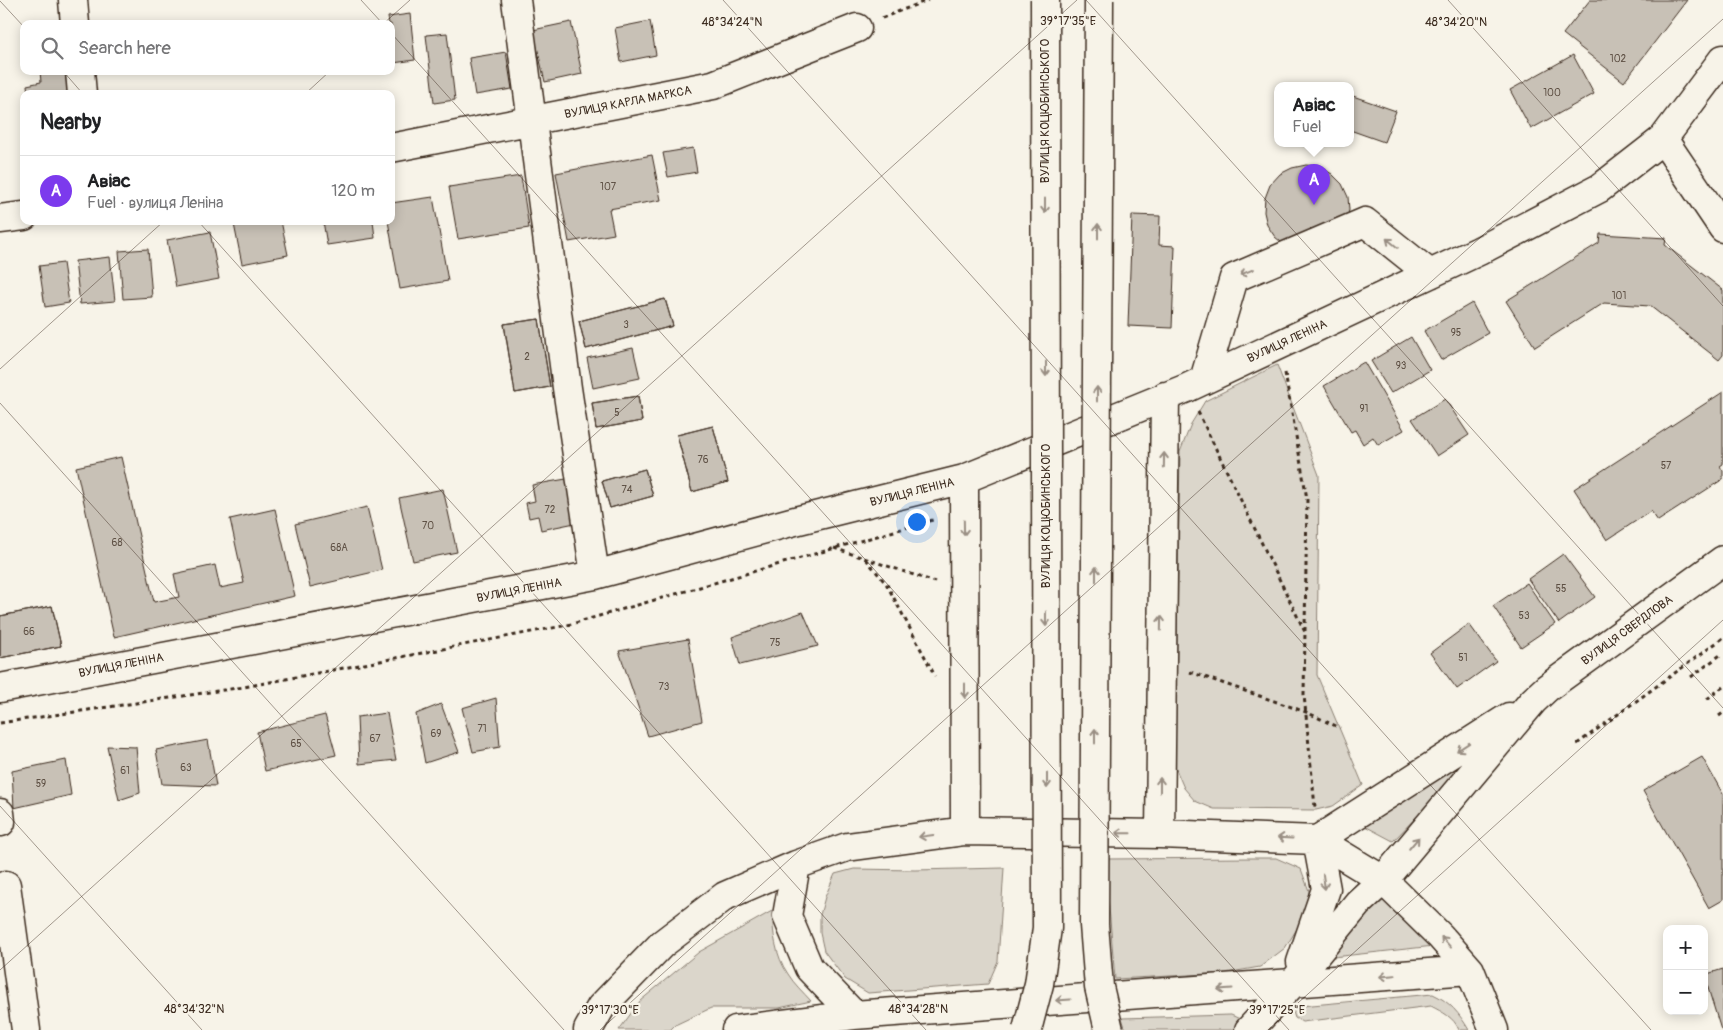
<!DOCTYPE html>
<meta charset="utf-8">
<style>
:root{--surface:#fff;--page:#f6f6f6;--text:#202124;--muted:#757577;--line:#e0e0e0;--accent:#7c3aed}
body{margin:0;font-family:Pangolin,sans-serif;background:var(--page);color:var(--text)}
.controls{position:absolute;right:15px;bottom:15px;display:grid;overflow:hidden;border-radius:10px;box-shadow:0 2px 12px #0003}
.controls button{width:45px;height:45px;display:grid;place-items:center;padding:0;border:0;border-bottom:1px solid var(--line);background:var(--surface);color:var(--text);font:25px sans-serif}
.you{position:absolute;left:916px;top:521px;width:18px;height:18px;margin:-12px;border:4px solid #fff;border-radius:50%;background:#1a73e8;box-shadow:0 0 0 8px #1a73e833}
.badge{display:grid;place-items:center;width:32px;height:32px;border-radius:50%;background:var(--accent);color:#fff;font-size:16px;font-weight:700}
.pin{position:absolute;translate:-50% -41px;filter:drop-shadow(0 1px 2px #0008)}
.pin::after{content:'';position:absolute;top:26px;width:18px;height:15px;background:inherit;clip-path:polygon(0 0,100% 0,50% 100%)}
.popup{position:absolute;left:1274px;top:82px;width:80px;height:65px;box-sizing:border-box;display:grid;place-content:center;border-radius:10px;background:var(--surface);filter:drop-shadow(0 1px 4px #0005);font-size:16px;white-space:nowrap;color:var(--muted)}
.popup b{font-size:19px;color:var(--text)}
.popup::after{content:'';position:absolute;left:50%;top:100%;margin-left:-10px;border:10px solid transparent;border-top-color:var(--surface)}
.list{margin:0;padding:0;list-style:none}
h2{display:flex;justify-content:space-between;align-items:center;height:65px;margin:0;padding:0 20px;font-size:21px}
h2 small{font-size:16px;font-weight:400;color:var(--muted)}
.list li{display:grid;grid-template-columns:32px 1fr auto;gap:15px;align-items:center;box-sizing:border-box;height:70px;padding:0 20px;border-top:1px solid var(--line)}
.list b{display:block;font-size:19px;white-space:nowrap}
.list p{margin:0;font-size:16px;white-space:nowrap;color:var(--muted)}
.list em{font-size:16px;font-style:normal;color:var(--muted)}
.icon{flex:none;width:28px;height:28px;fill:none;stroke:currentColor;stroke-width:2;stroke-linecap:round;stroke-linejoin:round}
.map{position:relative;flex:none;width:1723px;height:1030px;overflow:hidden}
.search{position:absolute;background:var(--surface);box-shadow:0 2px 12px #0003;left:20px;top:20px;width:375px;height:55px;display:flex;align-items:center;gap:12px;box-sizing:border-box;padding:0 18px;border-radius:10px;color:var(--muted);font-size:19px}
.panel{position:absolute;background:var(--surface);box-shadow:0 2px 12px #0003;left:20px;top:90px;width:375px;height:135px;border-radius:10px}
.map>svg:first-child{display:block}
.green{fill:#dbd6cb;stroke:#8b8074}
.building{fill:#c8c1b6;stroke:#3b2a1e}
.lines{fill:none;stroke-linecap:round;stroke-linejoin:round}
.minor-casing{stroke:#3b2a1e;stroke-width:31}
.path{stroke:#3b2a1e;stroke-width:3;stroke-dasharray:4 4;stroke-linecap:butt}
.minor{stroke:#f7f3e8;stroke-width:28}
.minor-bridge-casing{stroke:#3b2a1e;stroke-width:31;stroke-linecap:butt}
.minor-bridge{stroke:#f7f3e8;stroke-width:28}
.oneway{stroke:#998e83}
.ticks{fill:none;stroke:#3b2a1e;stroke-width:1;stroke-opacity:0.45}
.labels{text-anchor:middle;stroke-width:4.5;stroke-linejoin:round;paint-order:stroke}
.number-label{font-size:10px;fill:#5e5044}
.street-label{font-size:12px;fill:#3b2a1e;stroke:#f7f3e8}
.ticks-label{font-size:12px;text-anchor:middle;fill:#3b2a1e;stroke:#f7f3e8;stroke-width:4.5;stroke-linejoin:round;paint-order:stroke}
</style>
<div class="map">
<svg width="1723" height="1030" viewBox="0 0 1723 1030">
<rect width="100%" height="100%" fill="#f7f3e8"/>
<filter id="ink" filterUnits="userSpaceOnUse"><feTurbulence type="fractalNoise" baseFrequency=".02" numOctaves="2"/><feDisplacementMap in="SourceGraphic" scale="10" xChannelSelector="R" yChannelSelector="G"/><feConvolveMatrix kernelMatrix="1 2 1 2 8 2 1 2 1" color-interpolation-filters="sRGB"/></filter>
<g filter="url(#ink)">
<path class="green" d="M1277,365L1319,475L1317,675L1363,785L1333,806L1316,810L1214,809L1195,801L1184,788L1175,767L1180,452L1191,424L1205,401Z
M1490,741L1393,841L1363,825Z
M1251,858H1276L1301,869L1309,891L1305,916L1285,948L1260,967L1225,973L1115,979L1105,859Z
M1004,868L998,961L988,984L868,993L845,979L824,951L820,933V915L825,897L835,874L854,869L915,870Z
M1382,897L1434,946L1324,958Z
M772,911C773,933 775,955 788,974C794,984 803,992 811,1001L779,1008H711L675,1025L670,1030H619L640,1001L699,952Z
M1433,994C1450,1002 1459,1013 1469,1030H1459C1454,1017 1442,1012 1431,1006L1302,1022L1295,1018L1293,1012L1301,1006Z
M1231,1015L1240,1019L1242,1026L1238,1030H1126L1122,1018Z"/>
<path class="building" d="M1590,0H1687L1624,82L1563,34Z
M410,14L415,60L393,63L391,24H389L388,17Z
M650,21L656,55L621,62L615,28Z
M571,22L582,74L545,82L533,30Z
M447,33L455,100L434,103L426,35Z
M506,52L512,89L475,95L469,58Z
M1573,55L1594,94L1531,129L1510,90Z
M40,71H65L68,94H28L27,85L41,82Z
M1350,95L1396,111L1384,142L1350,130Z
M693,148L697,172L668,177L663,153Z
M652,155L661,200L609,209L614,234L569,242L556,173Z
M1306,165L1320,167L1332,174L1342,184L1348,197L1349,210L1346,224L1286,246L1275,237L1267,225L1264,212L1265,198L1270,185L1280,174L1292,168Z
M521,176L529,228L458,239L449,187Z
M433,197L448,281L400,289L388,221H391V203Z
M1132,215L1160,216L1159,245L1175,246L1172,328L1128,326Z
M250,221H281L288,255L242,264L234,224Z
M323,221H373L375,238L327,245Z
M210,232L219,279L176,287L167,240Z
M1600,234L1666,238L1665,245L1723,290V355L1719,360L1650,306L1604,303L1535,347L1506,301L1599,243Z
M148,249L152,297L123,299L119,251Z
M110,257L115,301L80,304L75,261Z
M63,263L69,303L45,307L39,266Z
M665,299L673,326L586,349L579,321Z
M665,299L673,326L586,349L579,321Z
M1472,303L1488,333L1441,360L1424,331Z
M539,319L550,387L515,393L504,324Z
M539,319L550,387L515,393L504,324Z
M1411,337L1430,370L1391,393L1371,361Z
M633,348L640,378L593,388L587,358Z
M1364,362L1404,430L1378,445L1373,437L1363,444L1355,430L1351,432L1324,386Z
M1723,392V464L1720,466L1723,471V479L1658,521L1651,511L1607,540L1574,489Z
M638,396L642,421L596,429L592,403Z
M638,396L642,421L596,429L592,403Z
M1445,399L1469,435L1437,456L1412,419Z
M713,426L728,482L692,492L677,435Z
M713,426L728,482L692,492L677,435Z
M121,457L154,602L179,597L174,574L215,565L220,588L244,583L230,519L275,509L295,596L114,637L76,467Z
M645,469L653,496L610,508L602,481Z
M645,469L653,496L610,508L602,481Z
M566,479L575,523L541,530L538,516L529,518L526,503L535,501L532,485Z
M443,489L457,552L413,561L399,498Z
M367,507L382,570L310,587L295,524Z
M1563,554L1595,597L1559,623L1528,579Z
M1527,583L1555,624L1521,647L1493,606Z
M52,606L61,646L0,658V616Z
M52,606L61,646L0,658V616Z
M803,612L818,646L740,665L732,637Z
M1469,624L1496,661L1457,689L1430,653Z
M688,639L702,721L648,736L619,651Z
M496,698L500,747L473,752L462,708Z
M441,704L459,752L425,763L416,714Z
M387,713L396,760L359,764L357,717Z
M325,715L336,755L265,771L257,732Z
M208,740L216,786L162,784L156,750Z
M107,746L136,747L140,793L119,800Z
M1702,757L1723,794V900L1709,908L1643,791Z
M66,760L71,795L14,808L12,771Z
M1723,969V1030H1721L1704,975Z"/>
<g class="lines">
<g class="minor-casing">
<path id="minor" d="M73,0L75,24
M516,0L567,388L595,575
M80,71L82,94
M1663,139L1723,228
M391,148L713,85L857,28
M0,219L24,216
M1204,380L1234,278L1365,222L1430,274
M964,479L965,831
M0,688L595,575L791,522L964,479L1187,388L1479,251L1600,188L1663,139L1723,59
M0,813L1,822
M1160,834L1165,396
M796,865L787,916L809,968L854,1015
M6,885L26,1030
M1301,962L1326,889L1317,840L1509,717
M588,1030L601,1007L662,944L725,896L796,865L847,847L965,831L1160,834L1317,840L1383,880L1440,936L1470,970L1494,1030
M736,1030L854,1015L1470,970
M1249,1030L1292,984L1358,903L1383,880L1533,701L1547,688L1723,560"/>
</g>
<path class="path" d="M882,18L928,0
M1285,373L1307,499L1304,695L1315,807
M1198,412L1305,632
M834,548L935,582
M866,559L887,585L935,676
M1190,672L1306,712L1340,728
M1691,677L1723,653
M1707,699L1723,687
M1719,716L1723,713
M0,723L244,687L568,625L936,519
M1577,744L1723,638"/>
<use href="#minor" class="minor"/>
<g class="minor-bridge-casing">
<path id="minor-bridge" d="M1099,0L1094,925L1099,987L1109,1030
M1027,1030L1039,984L1047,928L1045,0"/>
</g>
<use href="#minor-bridge" class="minor-bridge"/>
</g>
<defs><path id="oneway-shaft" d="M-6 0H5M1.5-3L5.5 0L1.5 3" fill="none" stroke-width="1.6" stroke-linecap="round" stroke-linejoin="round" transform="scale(1.25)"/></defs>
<g class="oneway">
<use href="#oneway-shaft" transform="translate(1045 206) rotate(90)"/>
<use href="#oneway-shaft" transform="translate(1098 231) rotate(-90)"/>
<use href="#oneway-shaft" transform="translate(1392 243) rotate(-141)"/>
<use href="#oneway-shaft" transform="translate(1247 272) rotate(157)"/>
<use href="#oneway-shaft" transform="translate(1046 369) rotate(90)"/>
<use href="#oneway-shaft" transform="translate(1097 394) rotate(-90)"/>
<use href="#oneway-shaft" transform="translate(1164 460) rotate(-89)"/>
<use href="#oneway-shaft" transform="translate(964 528) rotate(89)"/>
<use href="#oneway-shaft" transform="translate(1096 574) rotate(-90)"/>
<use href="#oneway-shaft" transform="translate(1046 619) rotate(90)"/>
<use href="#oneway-shaft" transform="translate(1161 623) rotate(-89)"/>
<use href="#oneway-shaft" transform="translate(965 691) rotate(90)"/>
<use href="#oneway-shaft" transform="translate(1095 736) rotate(-90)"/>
<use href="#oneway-shaft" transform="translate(1463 747) rotate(147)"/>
<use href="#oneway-shaft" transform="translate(1047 781) rotate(90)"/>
<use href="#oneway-shaft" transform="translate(1160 785) rotate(-90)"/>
<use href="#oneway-shaft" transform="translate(1123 833) rotate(-179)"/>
<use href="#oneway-shaft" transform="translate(926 836) rotate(172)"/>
<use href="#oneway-shaft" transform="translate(1285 838) rotate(-177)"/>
<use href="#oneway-shaft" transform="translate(1414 843) rotate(-50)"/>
<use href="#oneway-shaft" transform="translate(1324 882) rotate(82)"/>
<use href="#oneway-shaft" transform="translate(1446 942) rotate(-132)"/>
<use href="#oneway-shaft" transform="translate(1387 976) rotate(175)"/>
<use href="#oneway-shaft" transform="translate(1225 989) rotate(176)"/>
<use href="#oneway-shaft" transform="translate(1063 1000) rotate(176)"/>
</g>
</g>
<path class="ticks" d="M361,0L383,24M723,0L1651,1030M1086,0L1723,708M1448,0L1723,306M0,1L24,27M383,24L410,0M391,33L1289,1030M63,71L83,94M305,94L330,71M198,221L926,1030M0,369L164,221M0,403L564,1030M0,806L202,1030M0,970L1077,0M600,1030L1723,19M1268,1030L1723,620"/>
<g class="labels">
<g class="number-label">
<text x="1618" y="62">102</text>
<text x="1552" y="96">100</text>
<text x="608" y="190">107</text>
<text x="1619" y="299">101</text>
<text x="626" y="328">3</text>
<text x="1456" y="336">95</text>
<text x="527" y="360">2</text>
<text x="1401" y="369">93</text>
<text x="1364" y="412">91</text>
<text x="617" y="416">5</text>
<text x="703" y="463">76</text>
<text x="1666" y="469">57</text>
<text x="627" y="493">74</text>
<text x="550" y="513">72</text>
<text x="428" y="529">70</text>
<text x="117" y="546">68</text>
<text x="339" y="551">68А</text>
<text x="1561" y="592">55</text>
<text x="1524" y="619">53</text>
<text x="29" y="635">66</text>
<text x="775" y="646">75</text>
<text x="1463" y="661">51</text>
<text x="664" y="690">73</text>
<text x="482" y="732">71</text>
<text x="436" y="737">69</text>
<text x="375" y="742">67</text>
<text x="296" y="747">65</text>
<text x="186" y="771">63</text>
<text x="125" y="774">61</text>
<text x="41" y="787">59</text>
</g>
<g class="street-label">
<text transform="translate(628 102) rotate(-11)" y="4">ВУЛИЦЯ КАРЛА МАРКСА</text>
<text transform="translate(1045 111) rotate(-90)" y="4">ВУЛИЦЯ КОЦЮБИНСЬКОГО</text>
<text transform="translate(1287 341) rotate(-25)" y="4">ВУЛИЦЯ ЛЕНІНА</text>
<text transform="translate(912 492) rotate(-14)" y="4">ВУЛИЦЯ ЛЕНІНА</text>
<text transform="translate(1046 516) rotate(-90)" y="4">ВУЛИЦЯ КОЦЮБИНСЬКОГО</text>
<text transform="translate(519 590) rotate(-11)" y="4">ВУЛИЦЯ ЛЕНІНА</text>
<text transform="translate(1627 630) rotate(-36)" y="4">ВУЛИЦЯ СВЕРДЛОВА</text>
<text transform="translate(121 665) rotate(-11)" y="4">ВУЛИЦЯ ЛЕНІНА</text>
</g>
</g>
<g class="ticks-label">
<text x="1068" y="25">39°17'35"E</text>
<text x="732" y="26">48°34'24"N</text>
<text x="1456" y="26">48°34'20"N</text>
<text x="194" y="1013">48°34'32"N</text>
<text x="918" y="1013">48°34'28"N</text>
<text x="610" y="1014">39°17'30"E</text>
<text x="1277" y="1014">39°17'25"E</text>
</g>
</svg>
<div class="controls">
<button>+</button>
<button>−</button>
</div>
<div class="you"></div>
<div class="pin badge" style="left:1314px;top:205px">A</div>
<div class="popup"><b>Авіас</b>Fuel</div>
<div class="search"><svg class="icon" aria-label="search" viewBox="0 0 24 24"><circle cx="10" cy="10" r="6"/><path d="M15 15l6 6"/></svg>Search here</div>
<section class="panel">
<h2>Nearby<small></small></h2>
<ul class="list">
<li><span class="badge">A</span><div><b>Авіас</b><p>Fuel · вулиця Леніна</p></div><em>120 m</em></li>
</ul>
</section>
</div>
